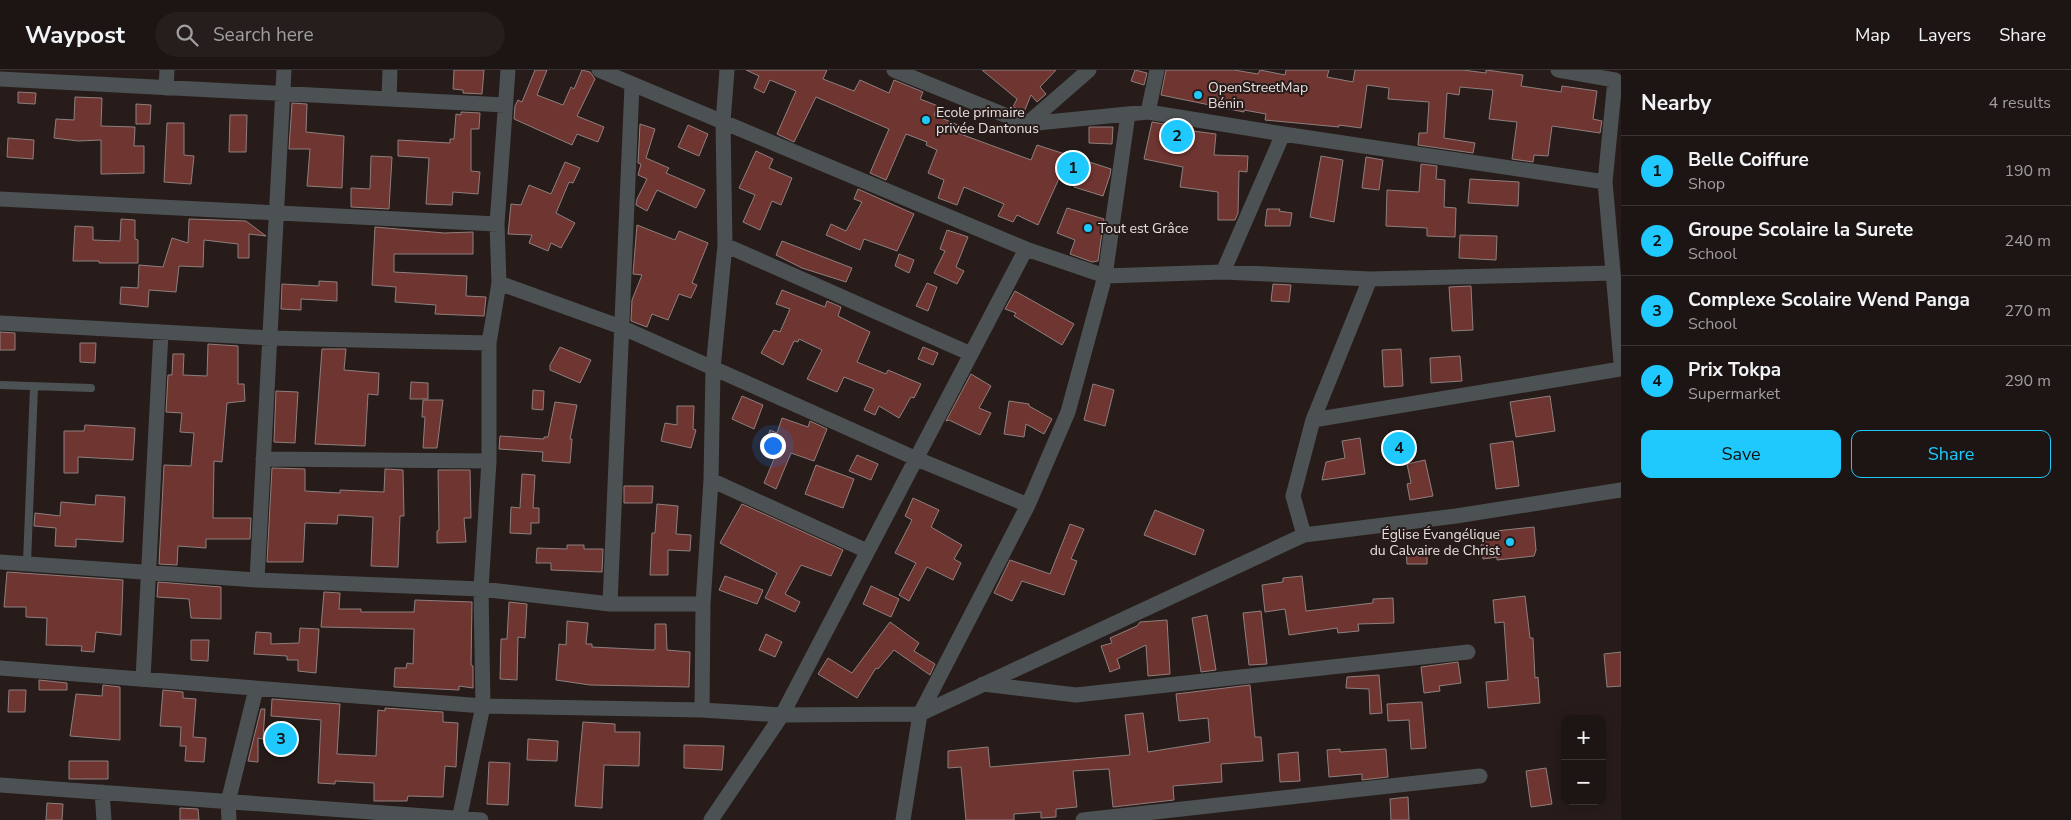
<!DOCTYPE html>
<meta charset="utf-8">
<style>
:root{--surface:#1d1514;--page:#251e1d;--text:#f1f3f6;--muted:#a09fa0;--line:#3b3434;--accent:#1fc9fd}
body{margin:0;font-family:"Nunito Sans",sans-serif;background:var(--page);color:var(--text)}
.controls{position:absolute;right:15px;bottom:15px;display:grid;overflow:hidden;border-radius:10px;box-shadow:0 2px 12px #0003}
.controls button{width:45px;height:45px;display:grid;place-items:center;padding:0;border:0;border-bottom:1px solid var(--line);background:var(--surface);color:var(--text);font:25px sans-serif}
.you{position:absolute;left:772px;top:375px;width:18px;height:18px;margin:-12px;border:4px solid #fff;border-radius:50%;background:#1a73e8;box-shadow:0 0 0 8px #1a73e833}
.badge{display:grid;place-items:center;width:32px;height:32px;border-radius:50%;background:var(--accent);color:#111;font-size:16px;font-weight:700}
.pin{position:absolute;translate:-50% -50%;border:2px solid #fff;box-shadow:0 1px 5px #0006}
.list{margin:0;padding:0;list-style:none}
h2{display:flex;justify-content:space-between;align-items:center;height:65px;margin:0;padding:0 20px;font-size:21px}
h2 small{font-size:16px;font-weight:400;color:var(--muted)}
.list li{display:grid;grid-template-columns:32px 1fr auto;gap:15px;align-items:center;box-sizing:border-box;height:70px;padding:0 20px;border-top:1px solid var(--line)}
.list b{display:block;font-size:19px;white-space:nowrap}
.list p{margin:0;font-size:16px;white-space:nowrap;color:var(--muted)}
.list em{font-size:16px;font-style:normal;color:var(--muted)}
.actions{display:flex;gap:10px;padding:15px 20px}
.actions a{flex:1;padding:11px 0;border:1px solid var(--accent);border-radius:10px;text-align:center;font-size:18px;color:var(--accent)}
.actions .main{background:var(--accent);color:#111}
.icon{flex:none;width:28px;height:28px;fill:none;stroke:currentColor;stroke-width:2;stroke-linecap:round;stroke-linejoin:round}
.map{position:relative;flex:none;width:1621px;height:750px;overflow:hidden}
header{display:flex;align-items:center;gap:30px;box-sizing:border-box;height:70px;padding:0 25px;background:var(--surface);border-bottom:1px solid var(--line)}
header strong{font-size:24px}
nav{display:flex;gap:28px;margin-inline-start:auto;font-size:18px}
.search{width:350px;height:45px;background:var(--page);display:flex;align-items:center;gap:12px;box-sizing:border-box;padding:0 18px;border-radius:28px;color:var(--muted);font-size:19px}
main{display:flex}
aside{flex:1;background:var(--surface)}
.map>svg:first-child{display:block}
.building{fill:#6f3531;stroke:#8e7f7e}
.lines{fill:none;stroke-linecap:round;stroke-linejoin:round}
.service{stroke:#4c5254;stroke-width:8}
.minor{stroke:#4c5254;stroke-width:15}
.poi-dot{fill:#1fc9fd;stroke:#271c1a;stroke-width:2}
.labels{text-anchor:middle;stroke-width:4;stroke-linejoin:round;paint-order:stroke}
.poi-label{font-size:14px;fill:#e8e0df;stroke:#271c1a;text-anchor:start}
</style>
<header>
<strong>Waypost</strong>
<div class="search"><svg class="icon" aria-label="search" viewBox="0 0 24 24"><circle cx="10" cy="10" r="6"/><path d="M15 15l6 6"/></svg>Search here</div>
<nav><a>Map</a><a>Layers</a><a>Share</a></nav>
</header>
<main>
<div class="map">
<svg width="1621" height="750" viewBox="0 0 1621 750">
<rect width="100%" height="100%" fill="#271c1a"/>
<path class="building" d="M454,0H484L482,24L463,23V20L453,19Z
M535,0H547L537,25L563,35L571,17L574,19L582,0L590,2L595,9L577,46L604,57L598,72L577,64L572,75L514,49L515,36L518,30L522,32Z
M746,0H827L823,9L854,21L860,10L889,23L894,10L923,22L920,29L938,36L934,45L958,55L955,62L1031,90L1037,75L1111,99L1110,105L1103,126L1074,117L1080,101L1065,95L1038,155L1017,145L1013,152L998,146L1004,134L964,117L957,135L938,128L944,110L928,103L937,80L926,75L927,72L906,64L886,110L870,103L889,59L816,27L794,72L777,64L796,21L770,10L764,23L754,18L759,6Z
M982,0H1056L1040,17L1046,24L1037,32L1031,25L1024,42L1013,37L1017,29Z
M1135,0L1147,3L1144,15L1131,11Z
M1166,0H1234L1258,4L1260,0L1285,5L1286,0H1329L1327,7L1353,12L1355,0H1463L1486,3V0L1523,5L1521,16L1561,22L1562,16L1597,21L1593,49L1602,51L1600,63L1552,56L1548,86L1534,85L1533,92L1512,89L1517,52L1489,49L1493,20L1460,17L1459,25L1447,23L1444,68L1475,73L1473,83L1418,75L1419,63H1427L1429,32L1388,29L1389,18L1367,15L1361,58L1339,55V57L1265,50L1266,44L1244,40V42L1161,25Z
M18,22L36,23L35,34L18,33Z
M75,27L102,28L101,56L135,57L134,76H144V103L101,104V70L78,71L54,68L56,49L74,50Z
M292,33L307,34L306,62L344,66L342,118L307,116L310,79H289Z
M136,34L151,35L150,54H136Z
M461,42L480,43L479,59H471V101L480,102L478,124L453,122L452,135L426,134L429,88L398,86V70L450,73V69H454L456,44L461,45Z
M230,45H247L246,82H229Z
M1152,52L1193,59V61L1216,64L1214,85L1248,86L1247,102L1239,101L1238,143L1235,150H1218V122L1180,117L1183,97L1144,89Z
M167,53H184V85L194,86L191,114L164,112Z
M640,54L655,59L646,88L669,98L666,103L705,120L696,138L657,120L647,141L636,135L637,129L647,109L638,105L641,94L638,93Z
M688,55L708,64L699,86L678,77Z
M1089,57H1113L1112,74L1089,73Z
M8,68L34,70L33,89L7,87Z
M756,81L773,89L769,98L792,108L781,135L772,131L760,160L743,152L755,125L739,118Z
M371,86L392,87L389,139L351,137V118L370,119Z
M1321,86L1343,90L1334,152L1310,147Z
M1366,87L1383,90L1379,120L1362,118Z
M565,92L580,98L573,113L569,112L556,143L575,153L561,178L551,173L548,181L529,173L532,165L508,164L511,134L521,135L529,115L551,124Z
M1421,94L1437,96L1436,109L1445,110L1444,137L1456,138L1455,167L1427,166V158L1386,156L1387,120L1419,122Z
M1470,109L1519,112L1518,136L1468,133Z
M858,119L914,144L897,181L864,169L860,180L826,165L831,154L846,161L862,132L854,129Z
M1067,138L1104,149L1098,191L1092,192L1070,184L1075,170L1057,163Z
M1267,139H1280L1279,141L1292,143L1290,156H1265Z
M121,149L135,150V169L138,170V193H99V191H73L75,156L93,157V170L120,171Z
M189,149L246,151L266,166L249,164V188H238V174L204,170L203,197L179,196L176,222L149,220L148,237L120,234L121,217L138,218L139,195L163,197L172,168L188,173Z
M637,155L675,170L679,161L708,173L692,213L697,215L691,228L679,224L668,250L652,244L647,257L631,251L632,230L642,205L633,204Z
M375,157L444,163L473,162V184H394V202L467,206L466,226L486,227L484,246L435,244L436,235L395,232L396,217L372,215Z
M947,160L968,167L956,197L964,201L957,214L934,203L945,181L940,179Z
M1460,165L1497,166L1496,190L1459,188Z
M782,171L852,198L846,212L802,198L776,185Z
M899,184L914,190L909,203L895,196Z
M319,211L337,212V231L301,229V240L281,239L282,214L319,216Z
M927,213L937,217L928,241L916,236Z
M1273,214L1291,215L1289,232L1271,231Z
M1471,216L1473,260L1452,261L1449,217Z
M782,220L825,237L827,231L841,237L838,246L870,262L857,292L886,304L888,300L921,314L914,328L911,327L899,348L879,336L875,345L864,340L874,319L844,307L837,322L807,309L822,280L799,269L798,272L794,271L783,295L761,283L774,260L780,262L790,239L776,234Z
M1015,221L1074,254L1062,275L1014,246L1016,243L1005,239Z
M0,262L15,263V280H0Z
M80,273H96L95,293L80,292Z
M208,274L238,276V314H244L245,331L227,333L222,392L214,391L213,448H251L250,469H206V478L178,476L177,495L159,494L164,395L191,396L194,363L180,362L182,343L166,342L168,305H172L173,284H184L183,305L207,306Z
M560,277L591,290L580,313L550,300V295Z
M923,277L938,283L933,295L918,289Z
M322,279H346L344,300L379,303L378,325L368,324L365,376L315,374Z
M1401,279L1403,316L1384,317L1382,280Z
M1460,286L1462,311L1431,313L1430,288Z
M971,304L991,316L979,338L991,343L980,365L949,350L946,351Z
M411,312L428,313V329H410Z
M1093,314L1114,320L1105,356L1084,350Z
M533,320L544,321L543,340L532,339Z
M276,321L298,322L295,373L274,372Z
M742,326L763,335L754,359L732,349Z
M1550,326L1555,361L1516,367L1510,332Z
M423,330H443L437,378H423L425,347H422Z
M1009,331L1029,334V336L1052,349L1044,364L1026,354L1024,367L1004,364Z
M555,332L577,335L570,369H572L570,393L542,391L543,382L499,379L500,366L544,369V367H548Z
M677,336H694L693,359L696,360L691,378L661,371L665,353L677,355Z
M782,348L808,357L810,351L827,359L814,391L791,383L776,419L764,413L779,377L766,372L770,360L777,363Z
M85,355L135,358L133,390L78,387V403H64V361H84Z
M1360,368L1365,404L1322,410L1326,392L1345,388L1342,371Z
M1513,371L1519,416L1496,419L1490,374Z
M857,385L878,394L871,410L849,401Z
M1425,390L1433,426L1410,430L1407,414L1411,413L1407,394Z
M816,395L854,409L843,438L805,424Z
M272,398L305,399V421L340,423V420L384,422L385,399L403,400L404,446H400L398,497L371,496L373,447L338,445L337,454L305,453L303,492H267Z
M438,400H470L471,448H464L466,472L437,473V461L439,460Z
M522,404L535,405L533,438H539V453H531V464L510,463L511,437L520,438Z
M624,416H653L652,433H624Z
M96,425L125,427L123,472L76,469V477L55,476L56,458L34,456L35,443L60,446L61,432L95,435Z
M913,428L939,440L931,457L962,475L954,489L961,493L953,510L927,497L909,531L899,525L916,493L895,483L912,450L905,446Z
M657,434L678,436L676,464L691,465L690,481L668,480V505H650L652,463H655Z
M742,434L843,480L831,506L801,495L785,524L800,532L795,542L765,528L777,503L720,473Z
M1155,440L1204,460L1195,485L1144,465Z
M1070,454L1084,459L1071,489L1077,491L1064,525L1022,511L1012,531L994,523L1010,490L1050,504Z
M1534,457L1536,480L1534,486L1497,490V487L1483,489L1481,475L1488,468L1496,467L1495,461Z
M567,475H584V479H603L602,502L551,500V493H536L537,478L567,479Z
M1427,479V494H1407L1406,480Z
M7,502L123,510L121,565L96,562L94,582L81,581L82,576L46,575L47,548L26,547V537H4Z
M725,506L763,520L757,534L719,520Z
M1302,506L1306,541L1373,533V529L1393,528L1394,553L1358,554L1359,561L1338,563L1337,558L1289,565L1285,539L1265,542L1262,515L1283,512V508Z
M158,512L221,517V549L191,548L189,529L157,527Z
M871,516L899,529L891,547L863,534Z
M324,522L340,523L339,539H361V542H414L415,530L472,532L471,595L473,596V618L459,616V620L394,617L395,598H406L407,593L413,594L414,559L321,557Z
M1525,526L1530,568H1533L1535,608L1538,607L1540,633L1488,638L1486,612L1508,610L1504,552L1495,553L1493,530Z
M509,532L527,534L525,568L518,567L517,610L500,609L501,569H507Z
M1261,541L1267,594L1249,595L1243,543Z
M1207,545L1216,600L1201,602L1192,548Z
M1167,550L1170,604L1148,606L1146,575L1117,589L1120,598L1110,602L1101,576L1112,573L1110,568L1137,556L1140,552Z
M567,551L588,553L586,574H592V577L653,580L655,579V554H666L667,580L690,582L689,617L590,615L556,610L559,574L566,575Z
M890,552L919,573L914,581L935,594L930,605L894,580L878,599L876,598L857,628L818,604L828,588L852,603Z
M300,558L319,559L316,603L298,601V590H287V586L254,584L256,562L271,563V574L299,573Z
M766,564L782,572L775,587L759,580Z
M191,570H209L208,591L191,590Z
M1621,582V616L1607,617L1604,584Z
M1458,592L1461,613L1439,616L1440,621L1424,623L1421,597Z
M1379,605L1382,643L1370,644L1369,619L1346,618L1347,607Z
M39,610L67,613V620H39Z
M103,615L120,617V670L70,666L76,624L102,626Z
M1250,615L1255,667H1261L1263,691L1221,694L1222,712L1173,716L1174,730L1113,737L1109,699L1073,701L1077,737L1056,739V747L1041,748V742L1014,744V750H966L961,697L948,698V681L988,677L990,697L1130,685L1125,645L1143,643L1148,682L1210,672L1208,648L1179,651L1176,624Z
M9,620H26L25,642H8Z
M163,620L183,622V628L196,629L193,667L206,668L204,692L185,691L186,676H180L181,657L160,656Z
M272,629L340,634L337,684L376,686L378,640L385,641V638L443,642V652L458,653L456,697L445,696L443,727L408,726L407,731H374V713L335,711V714L318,713L321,650L271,646Z
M1422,632L1426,678L1411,679L1409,650L1388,651L1387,634Z
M261,639H265L263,669L258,668V692L248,691Z
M583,652L615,654V662H640L639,696L604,695L602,738L575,736Z
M528,669L558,671L557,691L527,690Z
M684,675L724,676L722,700L684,698Z
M1340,679V682L1386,679L1388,707L1362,710V704L1329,707L1327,680Z
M1298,682L1300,711L1280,712L1278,684Z
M69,691H108V709H69Z
M489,692L510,693L508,735L487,734Z
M1546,698L1552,734L1531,737L1526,701Z
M1408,727L1409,750H1391L1390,729Z
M47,733L63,734L62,750H46Z
M180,738L198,739L199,750H180Z"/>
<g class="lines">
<path class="service" d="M0,315L91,318
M27,493L34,317"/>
<path class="minor" d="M599,0L1026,179L1105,206L1223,202L1370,209L1613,203
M894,0L1027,54L1148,42L1283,64L1605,112
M1558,0L1615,10L1605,112L1621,292
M0,9L505,35
M166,18L167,0
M389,29L390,0
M1148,42L1157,0
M1027,54L1089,0
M0,129L497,154
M725,175L971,284
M1223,202L1283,64
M499,213L621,257L917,389L1028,435
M0,253L270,268L489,273
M1313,350L1621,299
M263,389L489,391
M711,410L867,481
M1304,465L1293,426L1313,350L1370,209
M0,492L257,510L481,519L610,534H703
M257,510L284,0
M610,534L632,15
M0,598L483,636L702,640L782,645L920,644L1304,465L1456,446L1621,420
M143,609L161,262
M983,614L1076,625L1468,582
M702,640L703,534L711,410L713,299L725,175L723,52L727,0
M0,715L481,750
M102,722L104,750
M229,750L228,732L256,619
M459,750L483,636L481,519L489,391V273L499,213L497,154L508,0
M711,750L782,645L1026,179
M903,750L920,644L1028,435L1068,342L1105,206L1128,44
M1083,750L1480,706"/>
</g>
<g class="poi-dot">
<circle cx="1198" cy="25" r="5"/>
<circle cx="926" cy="50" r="5"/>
<circle cx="1088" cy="158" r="5"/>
<circle cx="1510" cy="472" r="5"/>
</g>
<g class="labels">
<g class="poi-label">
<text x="1208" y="22">OpenStreetMap<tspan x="1208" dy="16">Bénin</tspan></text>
<text x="936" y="47">Ecole primaire<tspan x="936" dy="16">privée Dantonus</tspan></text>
<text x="1098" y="163">Tout est Grâce</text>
<text x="1500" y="469" text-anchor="end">Église Évangélique<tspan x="1500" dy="16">du Calvaire de Christ</tspan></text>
</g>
</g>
</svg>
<div class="controls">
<button>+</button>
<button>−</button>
</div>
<div class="you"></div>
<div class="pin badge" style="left:1073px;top:98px">1</div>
<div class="pin badge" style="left:1177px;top:66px">2</div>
<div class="pin badge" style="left:281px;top:669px">3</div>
<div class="pin badge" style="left:1399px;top:378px">4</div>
</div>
<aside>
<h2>Nearby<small>4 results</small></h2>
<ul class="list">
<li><span class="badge">1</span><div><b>Belle Coiffure</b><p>Shop</p></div><em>190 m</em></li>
<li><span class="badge">2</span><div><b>Groupe Scolaire la Surete</b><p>School</p></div><em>240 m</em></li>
<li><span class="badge">3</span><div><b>Complexe Scolaire Wend Panga</b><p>School</p></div><em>270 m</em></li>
<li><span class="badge">4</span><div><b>Prix Tokpa</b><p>Supermarket</p></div><em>290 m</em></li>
</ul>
<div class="actions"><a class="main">Save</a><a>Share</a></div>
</aside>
</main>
